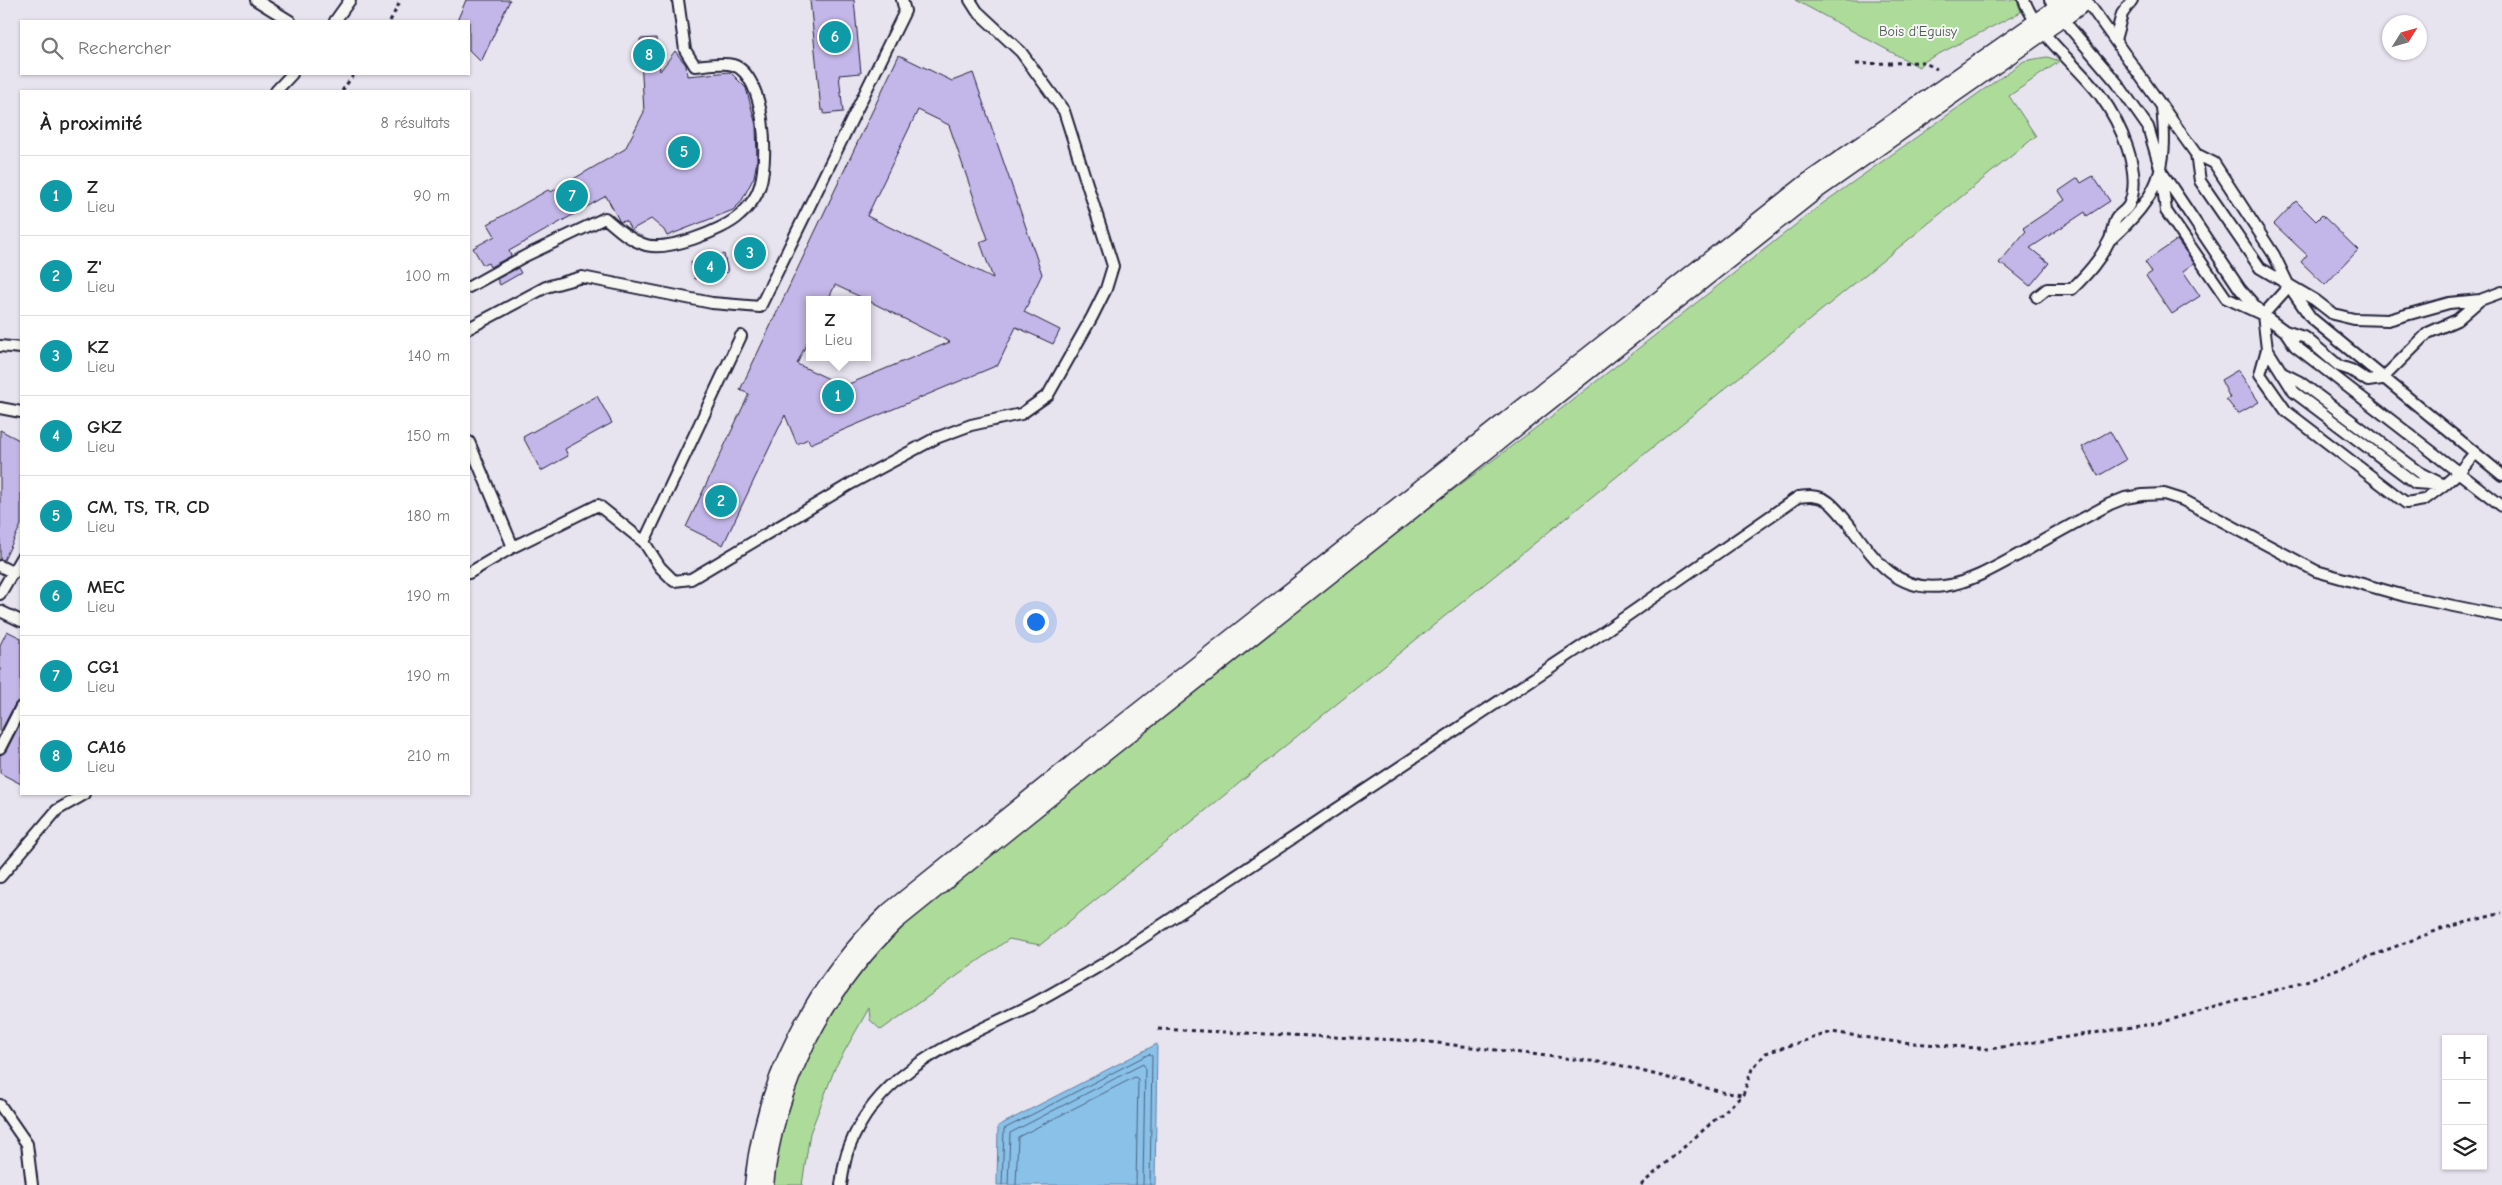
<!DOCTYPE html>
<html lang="fr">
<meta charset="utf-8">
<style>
:root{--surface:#fff;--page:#f6f6f6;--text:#222;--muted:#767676;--line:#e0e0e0;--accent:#1a73e8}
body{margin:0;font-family:"Comic Neue",sans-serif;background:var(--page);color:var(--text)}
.controls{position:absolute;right:15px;bottom:15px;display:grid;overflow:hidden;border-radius:0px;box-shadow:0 1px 4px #0004}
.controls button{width:45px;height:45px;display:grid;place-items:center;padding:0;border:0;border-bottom:1px solid var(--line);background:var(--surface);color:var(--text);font:25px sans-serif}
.compass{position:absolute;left:2382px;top:15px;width:45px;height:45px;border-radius:50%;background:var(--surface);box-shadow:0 1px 4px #0004;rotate:53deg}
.you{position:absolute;left:1035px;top:621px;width:18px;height:18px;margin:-12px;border:4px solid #fff;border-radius:50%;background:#1a73e8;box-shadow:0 0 0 8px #1a73e833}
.badge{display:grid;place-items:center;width:32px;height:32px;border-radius:50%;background:var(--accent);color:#fff;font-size:16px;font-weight:700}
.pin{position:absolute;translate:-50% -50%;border:2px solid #fff;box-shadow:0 1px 5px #0006}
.popup{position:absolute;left:806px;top:296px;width:65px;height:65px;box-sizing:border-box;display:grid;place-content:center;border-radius:0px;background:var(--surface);filter:drop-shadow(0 1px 4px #0005);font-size:16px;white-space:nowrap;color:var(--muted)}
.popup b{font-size:19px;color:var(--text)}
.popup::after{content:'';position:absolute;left:50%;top:100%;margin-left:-10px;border:10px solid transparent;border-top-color:var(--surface)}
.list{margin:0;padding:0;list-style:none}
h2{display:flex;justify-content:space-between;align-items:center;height:65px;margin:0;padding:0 20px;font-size:21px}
h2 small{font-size:16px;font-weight:400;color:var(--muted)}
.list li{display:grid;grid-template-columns:32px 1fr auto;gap:15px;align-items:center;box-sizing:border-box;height:80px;padding:0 20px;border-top:1px solid var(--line)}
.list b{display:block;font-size:19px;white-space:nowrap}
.list p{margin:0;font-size:16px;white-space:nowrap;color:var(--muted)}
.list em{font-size:16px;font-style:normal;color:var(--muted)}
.icon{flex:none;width:28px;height:28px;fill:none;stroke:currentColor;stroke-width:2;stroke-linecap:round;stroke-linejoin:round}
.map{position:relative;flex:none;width:2502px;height:1185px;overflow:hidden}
.search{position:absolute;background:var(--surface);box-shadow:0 1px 4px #0004;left:20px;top:20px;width:450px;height:55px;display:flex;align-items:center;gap:12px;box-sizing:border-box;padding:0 18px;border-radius:0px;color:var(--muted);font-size:19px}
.panel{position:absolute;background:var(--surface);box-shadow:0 1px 4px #0004;left:20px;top:90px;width:450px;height:705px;border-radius:0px}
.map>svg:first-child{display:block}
.green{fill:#addb9a;stroke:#687e6a}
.water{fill:#8ac1e8;stroke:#6081a3}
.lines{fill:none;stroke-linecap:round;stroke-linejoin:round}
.shore{stroke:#4c6280;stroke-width:1}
.building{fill:#c3b6e8;stroke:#22223b;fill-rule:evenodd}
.service-casing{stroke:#22223b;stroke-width:14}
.secondary-casing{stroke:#22223b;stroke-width:31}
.path{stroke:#22223b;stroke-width:3;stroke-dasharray:4 4;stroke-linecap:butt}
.service{stroke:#f6f6f2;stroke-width:10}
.secondary{stroke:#f6f6f2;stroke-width:28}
.labels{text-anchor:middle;stroke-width:4;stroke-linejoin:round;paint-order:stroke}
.park-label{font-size:14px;fill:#4c5a58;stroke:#f6f6f2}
</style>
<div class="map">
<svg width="2502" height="1185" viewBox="0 0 2502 1185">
<rect width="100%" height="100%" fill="#e7e3ef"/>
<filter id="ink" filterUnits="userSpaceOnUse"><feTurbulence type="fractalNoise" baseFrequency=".02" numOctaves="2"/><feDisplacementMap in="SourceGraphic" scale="10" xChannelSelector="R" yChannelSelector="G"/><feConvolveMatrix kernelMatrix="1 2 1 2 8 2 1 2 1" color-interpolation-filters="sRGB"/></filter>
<g filter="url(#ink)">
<path class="green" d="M1795,0H2017L2021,12L1923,62L1919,67Z
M2047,57L2060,61L2009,96L2036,136L1040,945L1009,939L881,1030L870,1020L869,1008L835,1068L810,1133L802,1185H773C779,1104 816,1026 866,962C877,949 891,936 903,923L1296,608L1565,406L1822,204L2024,61Z"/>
<path class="water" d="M1157,1044L1155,1185H997L998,1126Z"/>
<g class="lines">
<path class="shore" d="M1002,1185L1004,1129L1149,1054L1152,1056L1150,1185
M1008,1185L1010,1133L1143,1064L1145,1067L1143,1185
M1016,1185L1018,1137L1135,1077L1138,1079L1136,1185"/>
</g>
<path class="building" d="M466,0H510L481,62L469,50V21H457Z
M810,0H854L861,73L839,75L843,112L824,114V110H821Z
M656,38L660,71L675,51L686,65L687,76L730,72L746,88L756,125L757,161L754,177L741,202L733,210L667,236L664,230L651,219L631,230L626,221L620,222L606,196L509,251L511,256L490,267L488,263L483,265L473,248L495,236L488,224L548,190L551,192L625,149L644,112L640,39Z
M899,55L952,81L973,73L1042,274L1024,312L1060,330L1053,344L1016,327L998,365L810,444L808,439L797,444L785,415L723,545L686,527L749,394L740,390ZM918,110L949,125L988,239L980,242L993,278L867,216ZM835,285L867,300L950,342L844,386L797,364L809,338V300H828Z
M2093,176L2110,201L2087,216L2085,212L2030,248L2049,263L2030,286L2004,265L2002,266L1999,263L2026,231L2023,228L2065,200L2059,191L2078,178L2081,183Z
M2296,201L2316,221L2322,215L2358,250L2325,285L2301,262L2307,255L2274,224Z
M2177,240L2194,263L2183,271L2200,296L2172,314L2146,276L2152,272L2145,262Z
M724,254L728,272L695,279L691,262Z
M518,268L521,273L500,285L497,279Z
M2238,370L2259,402L2238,414L2226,399L2230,398L2221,380Z
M597,396L612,423L565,449L568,456L541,471L523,437Z
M0,430L21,441V525L4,560L0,559Z
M2110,431L2126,460L2098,476L2082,447Z
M7,631L21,638V700L15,704L0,733V645Z
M21,722V784L0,773V755L6,751Z"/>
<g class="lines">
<g class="service-casing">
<path id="service" d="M256,0L290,21
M2024,0C2039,38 2076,63 2100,95C2119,121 2144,172 2129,205C2126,211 2119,214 2116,219C2112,225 2113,234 2109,241C2100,260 2087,274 2072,289H2047L2037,297
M2050,0L2070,28L2117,83L2148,127L2161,171L2166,211L2226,298L2263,315L2285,331L2306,338L2339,366L2351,370L2368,381L2382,379L2428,333L2457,320L2480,300
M2086,0L2196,154L2214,163L2274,255L2289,286L2311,318L2502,475
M335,21L350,0
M2115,40L2122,14L2132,0
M276,91L292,74
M2196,154L2200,181L2260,268L2315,300L2333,314L2354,319L2388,320L2449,303L2480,300L2502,292
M2163,174L2240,289L2263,315L2267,349L2294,392L2415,483L2444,485
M2111,239C2158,196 2169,171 2162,108
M469,287L525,256L605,218C617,228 628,239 643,244C664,253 723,231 740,215C746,210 755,199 758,191C770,164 766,75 733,65C723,62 706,65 695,66L685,50L678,0
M2263,315L2289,286
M469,328L546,287L582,277L712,303L760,307L905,11L902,0
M2285,331L2295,346L2502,506
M0,346L21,348
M2267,349L2260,374L2286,411L2406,503L2424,500L2444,485
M2282,373L2300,382L2422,474L2444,485L2459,472L2474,454
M0,408L21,412
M469,442L513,547
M644,542L741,336
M0,566L14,573
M469,573L513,547L598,505L644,542L660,567L674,581L691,579L852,483L936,438L971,425L1021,414L1048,395L1092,317L1106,289L1113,266L1064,111L1021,52L977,11L970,0
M0,594L21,558
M0,611L21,621
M0,748L21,707
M0,877L57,810L85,794
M0,1105L27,1144L32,1185
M841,1185C843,1173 844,1159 849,1148C877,1072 953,1043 1019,1011C1048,997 1075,980 1103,964L1605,631L1798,497C1808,496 1816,495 1824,499C1833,503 1842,516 1848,523C1873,557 1895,593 1944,586C1973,582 2001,564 2027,550C2054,534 2082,519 2110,504L2125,498L2143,495L2164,494L2183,500L2316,571L2405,596L2502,616"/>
</g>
<g class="secondary-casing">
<path id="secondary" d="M759,1185C769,1082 819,987 893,916L1099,750L1811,187L2078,0"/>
</g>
<path class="path" d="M390,21L401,0
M1856,64L1923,62L1937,69
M342,91L354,74
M1158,1029L1420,1041L1615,1064L1726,1093L1743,1095
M1641,1185L1743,1095L1752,1069L1766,1053L1832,1032L1888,1041L1989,1049L2159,1023L2298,984L2441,929L2502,913"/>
<use href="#service" class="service"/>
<use href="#secondary" class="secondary"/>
</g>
</g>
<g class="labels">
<g class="park-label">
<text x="1918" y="36">Bois d'Eguisy</text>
</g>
</g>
</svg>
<div class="controls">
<button>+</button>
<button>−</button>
<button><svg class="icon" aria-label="layers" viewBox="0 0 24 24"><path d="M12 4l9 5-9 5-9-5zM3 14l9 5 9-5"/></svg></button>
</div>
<svg class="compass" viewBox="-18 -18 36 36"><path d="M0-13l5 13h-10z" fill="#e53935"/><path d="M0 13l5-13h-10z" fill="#767676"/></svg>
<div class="you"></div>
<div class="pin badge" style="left:838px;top:396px;background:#0f9aa8">1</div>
<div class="popup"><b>Z</b>Lieu</div>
<div class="pin badge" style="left:721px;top:501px;background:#0f9aa8">2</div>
<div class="pin badge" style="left:750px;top:253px;background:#0f9aa8">3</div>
<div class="pin badge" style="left:710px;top:267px;background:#0f9aa8">4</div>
<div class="pin badge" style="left:684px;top:152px;background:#0f9aa8">5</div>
<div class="pin badge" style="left:835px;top:37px;background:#0f9aa8">6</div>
<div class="pin badge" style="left:572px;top:196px;background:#0f9aa8">7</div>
<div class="pin badge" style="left:649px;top:55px;background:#0f9aa8">8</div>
<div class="search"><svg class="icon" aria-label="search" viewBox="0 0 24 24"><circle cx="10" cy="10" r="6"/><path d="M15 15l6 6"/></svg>Rechercher</div>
<section class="panel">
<h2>À proximité<small>8 résultats</small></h2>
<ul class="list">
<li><span class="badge" style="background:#0f9aa8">1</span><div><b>Z</b><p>Lieu</p></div><em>90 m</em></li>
<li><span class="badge" style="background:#0f9aa8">2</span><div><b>Z'</b><p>Lieu</p></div><em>100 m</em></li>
<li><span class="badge" style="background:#0f9aa8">3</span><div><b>KZ</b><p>Lieu</p></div><em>140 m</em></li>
<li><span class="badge" style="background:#0f9aa8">4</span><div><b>GKZ</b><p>Lieu</p></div><em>150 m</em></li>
<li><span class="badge" style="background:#0f9aa8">5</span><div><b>CM, TS, TR, CD</b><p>Lieu</p></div><em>180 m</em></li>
<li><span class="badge" style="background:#0f9aa8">6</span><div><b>MEC</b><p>Lieu</p></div><em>190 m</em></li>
<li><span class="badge" style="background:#0f9aa8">7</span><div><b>CG1</b><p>Lieu</p></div><em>190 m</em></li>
<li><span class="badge" style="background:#0f9aa8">8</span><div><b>CA16</b><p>Lieu</p></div><em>210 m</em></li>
</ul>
</section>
</div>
